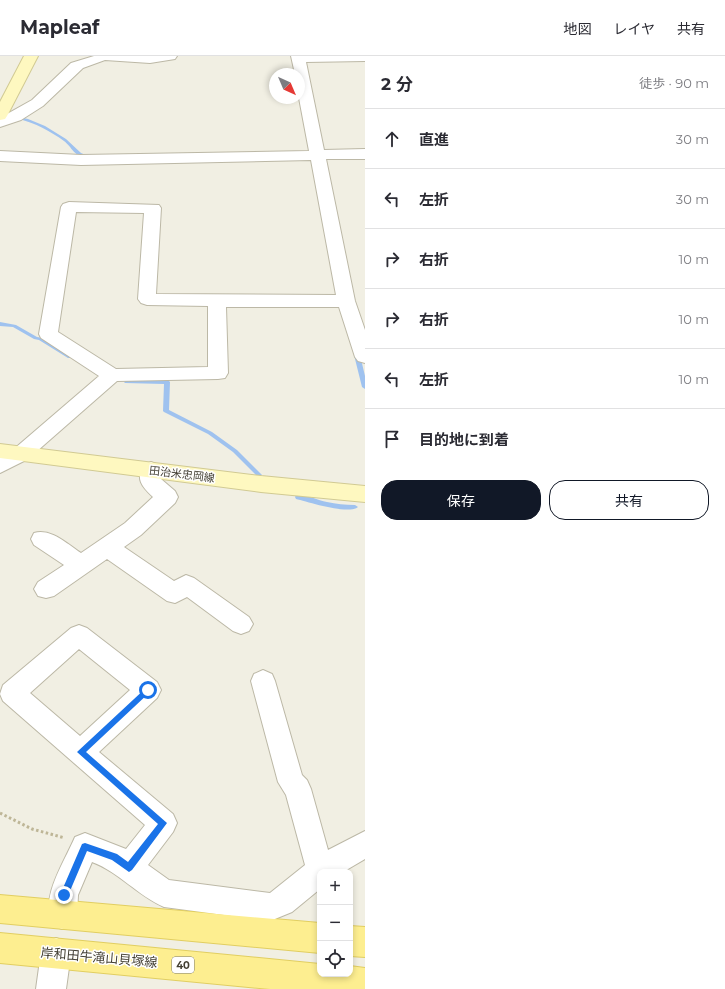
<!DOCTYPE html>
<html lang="ja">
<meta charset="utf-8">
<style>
:root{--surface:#fff;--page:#f7f7f7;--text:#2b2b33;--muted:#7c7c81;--line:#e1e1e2;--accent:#111827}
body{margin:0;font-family:Montserrat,"Noto Sans JP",sans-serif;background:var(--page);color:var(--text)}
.controls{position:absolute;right:12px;bottom:12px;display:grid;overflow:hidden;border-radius:8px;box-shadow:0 2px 6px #0003}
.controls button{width:36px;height:36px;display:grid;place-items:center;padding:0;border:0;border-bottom:1px solid var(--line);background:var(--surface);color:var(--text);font:20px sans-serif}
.compass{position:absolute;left:269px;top:12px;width:36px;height:36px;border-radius:50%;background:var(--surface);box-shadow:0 2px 6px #0003;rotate:136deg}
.stop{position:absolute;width:12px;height:12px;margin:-9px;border:3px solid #1a73e8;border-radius:50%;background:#fff}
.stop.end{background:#1a73e8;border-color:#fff;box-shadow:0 1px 4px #0008}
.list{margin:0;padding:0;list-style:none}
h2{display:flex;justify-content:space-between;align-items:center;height:52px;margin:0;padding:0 16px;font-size:17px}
h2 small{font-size:13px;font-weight:400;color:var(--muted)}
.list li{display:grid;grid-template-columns:26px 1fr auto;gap:12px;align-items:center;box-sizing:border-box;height:60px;padding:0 16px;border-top:1px solid var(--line)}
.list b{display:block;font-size:15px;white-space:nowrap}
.list em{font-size:13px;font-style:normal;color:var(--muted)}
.actions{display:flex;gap:8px;padding:12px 16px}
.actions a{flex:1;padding:9px 0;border:1px solid var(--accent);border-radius:16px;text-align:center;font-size:14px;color:var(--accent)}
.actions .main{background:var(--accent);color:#fff}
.icon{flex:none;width:22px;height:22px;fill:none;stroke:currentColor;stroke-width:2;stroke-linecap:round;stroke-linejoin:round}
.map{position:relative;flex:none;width:365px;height:933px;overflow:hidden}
header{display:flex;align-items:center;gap:24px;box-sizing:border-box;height:56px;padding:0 20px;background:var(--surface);border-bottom:1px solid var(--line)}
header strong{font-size:19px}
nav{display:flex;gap:22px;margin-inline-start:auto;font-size:14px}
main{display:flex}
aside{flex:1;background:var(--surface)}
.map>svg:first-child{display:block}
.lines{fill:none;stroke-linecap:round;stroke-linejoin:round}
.stream{fill:#9fc2ef;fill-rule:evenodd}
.minor-casing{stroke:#bcb8a6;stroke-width:2}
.secondary-casing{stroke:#d1ca93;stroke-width:2}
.primary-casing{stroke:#e1ce61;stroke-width:2}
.path{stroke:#beb697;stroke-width:3;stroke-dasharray:2.5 2.5;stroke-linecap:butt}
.minor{fill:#fff;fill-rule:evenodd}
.secondary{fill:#fef8c0;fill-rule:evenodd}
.primary{fill:#fdee90;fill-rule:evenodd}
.route{fill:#1a73e8}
.labels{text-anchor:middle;stroke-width:3;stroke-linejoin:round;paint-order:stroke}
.shield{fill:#fff;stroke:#7b7970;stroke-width:1}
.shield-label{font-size:10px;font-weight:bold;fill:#433f33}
.street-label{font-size:11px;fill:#433f33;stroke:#fff}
.near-street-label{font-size:13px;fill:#433f33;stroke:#fff}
</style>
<header>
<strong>Mapleaf</strong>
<nav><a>地図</a><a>レイヤ</a><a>共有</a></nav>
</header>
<main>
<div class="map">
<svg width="365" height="933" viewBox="0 0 365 933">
<rect width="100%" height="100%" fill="#f1efe3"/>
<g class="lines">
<path class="stream" d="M19,61L28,63L45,70L66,83L81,97L88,100L86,101C73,100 73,92 64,85C50,75 35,67 19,63Z
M0,266L16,269L37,281L43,282L73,301L72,302H68L39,284L34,283L13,271L0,270Z
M357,297L360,299L365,320V333L362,331L354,299Z
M127,324L169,325L170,326L169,354L212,376L237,394L262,419L261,420H257L233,396L208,378L164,356L163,355L164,328L125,327L124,326Z
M296,439C306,438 317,444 327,446C336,448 345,449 355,449L358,451C349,459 308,446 296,443L295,441Z"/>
<g class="minor-casing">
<path id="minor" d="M94,0H177L175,3L150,7L105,4L83,12L43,50L21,64L0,71V62L32,44L71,7Z
M291,0H365V5L306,6L324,94L365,93V103H326L355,245L365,274V307L358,305L355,301L339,251H226L228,317L225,322L218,323L117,325L28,403L0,417V400L14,393L99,320L41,282L39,278L61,151L63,148L69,146L159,149L161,152L156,238L336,239L311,104L81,109L0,105V95L81,99L309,95L299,42V18H295ZM76,156L144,157L138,243L141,247L147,249L208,250V311L116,313L58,276Z
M151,406L158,409L162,414L161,423L175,435L178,441L175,447L141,479L124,491L174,525L186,519L194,522L249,561L253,568L249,575L241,578L233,575L187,541L175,547L167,545L107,503L54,540L46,542L38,540L34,533L38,526L64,509L34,489L31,483L34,477C51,472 67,488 81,497L125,467L153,441C142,431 135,423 144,409Z
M79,569L87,572L157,626L161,634L157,642L99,696L173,758L177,767L173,776L148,809L169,824L270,837L305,809L286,739L278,726L251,625L254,618L263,614L272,618L275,625L302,719L307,724L311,733L328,794L365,775V803L343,816H320V833L292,856L270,865L164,851C138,840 119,816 92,806L78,839L77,859L72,869L62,873L52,869C40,841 64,807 75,781L85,777L126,793L145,769L3,645L0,638L3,629L71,572ZM79,593L130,634L80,680L30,637Z
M56,882L67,886L71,897L66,933H36L41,897L45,886Z"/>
</g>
<g class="secondary-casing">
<path id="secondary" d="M24,0H38L7,60L5,63L0,64V46Z
M0,388L261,420L365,430V446L261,436L0,402Z"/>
</g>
<g class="primary-casing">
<path id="primary" d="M0,839L320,867V897L0,867Z
M350,870L365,871V901L350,900Z
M0,877L320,908V918H350V910L365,912V933H270L0,907Z"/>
</g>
<path class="path" d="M0,757L32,773L65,782"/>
<use href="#minor" class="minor"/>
<use href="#secondary" class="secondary"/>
<use href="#primary" class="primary"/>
</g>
<path class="route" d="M148,630L151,634L150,636L86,696L167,767L132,814L129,816L112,804L87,795L67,842L64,843L60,839L82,788L85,787L117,798L128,806L158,768L77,696Z"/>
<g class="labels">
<rect class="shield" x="172" y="901" width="22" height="16" rx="3"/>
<g class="shield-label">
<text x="183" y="913">40</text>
</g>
<g class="street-label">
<text transform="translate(182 418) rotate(7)" y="4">田治米忠岡線</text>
</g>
<g class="near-street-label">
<text transform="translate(99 901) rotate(5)" y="5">岸和田牛滝山貝塚線</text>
</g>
</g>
</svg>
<div class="controls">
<button>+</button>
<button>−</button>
<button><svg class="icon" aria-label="locate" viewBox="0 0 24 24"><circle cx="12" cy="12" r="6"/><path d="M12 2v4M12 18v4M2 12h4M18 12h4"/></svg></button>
</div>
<svg class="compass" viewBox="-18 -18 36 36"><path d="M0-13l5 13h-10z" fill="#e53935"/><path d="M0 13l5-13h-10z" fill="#7c7c81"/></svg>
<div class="stop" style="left:148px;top:634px"></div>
<div class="stop end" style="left:64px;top:839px"></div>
</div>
<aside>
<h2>2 分<small>徒歩 · 90 m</small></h2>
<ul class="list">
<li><svg class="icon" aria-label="ahead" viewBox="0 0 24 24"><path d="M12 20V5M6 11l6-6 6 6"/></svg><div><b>直進</b></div><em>30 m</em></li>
<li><svg class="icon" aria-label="left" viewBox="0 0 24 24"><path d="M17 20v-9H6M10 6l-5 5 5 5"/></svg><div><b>左折</b></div><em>30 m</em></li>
<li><svg class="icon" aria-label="right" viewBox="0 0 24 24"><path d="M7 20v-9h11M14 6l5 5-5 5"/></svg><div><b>右折</b></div><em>10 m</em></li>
<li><svg class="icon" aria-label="right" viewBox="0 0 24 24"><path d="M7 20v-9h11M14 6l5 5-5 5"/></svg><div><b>右折</b></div><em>10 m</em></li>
<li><svg class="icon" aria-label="left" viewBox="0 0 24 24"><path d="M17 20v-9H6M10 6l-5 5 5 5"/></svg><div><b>左折</b></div><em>10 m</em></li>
<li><svg class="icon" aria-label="arrive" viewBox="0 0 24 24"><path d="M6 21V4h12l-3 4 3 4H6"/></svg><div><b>目的地に到着</b></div></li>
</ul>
<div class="actions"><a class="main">保存</a><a>共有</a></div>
</aside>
</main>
